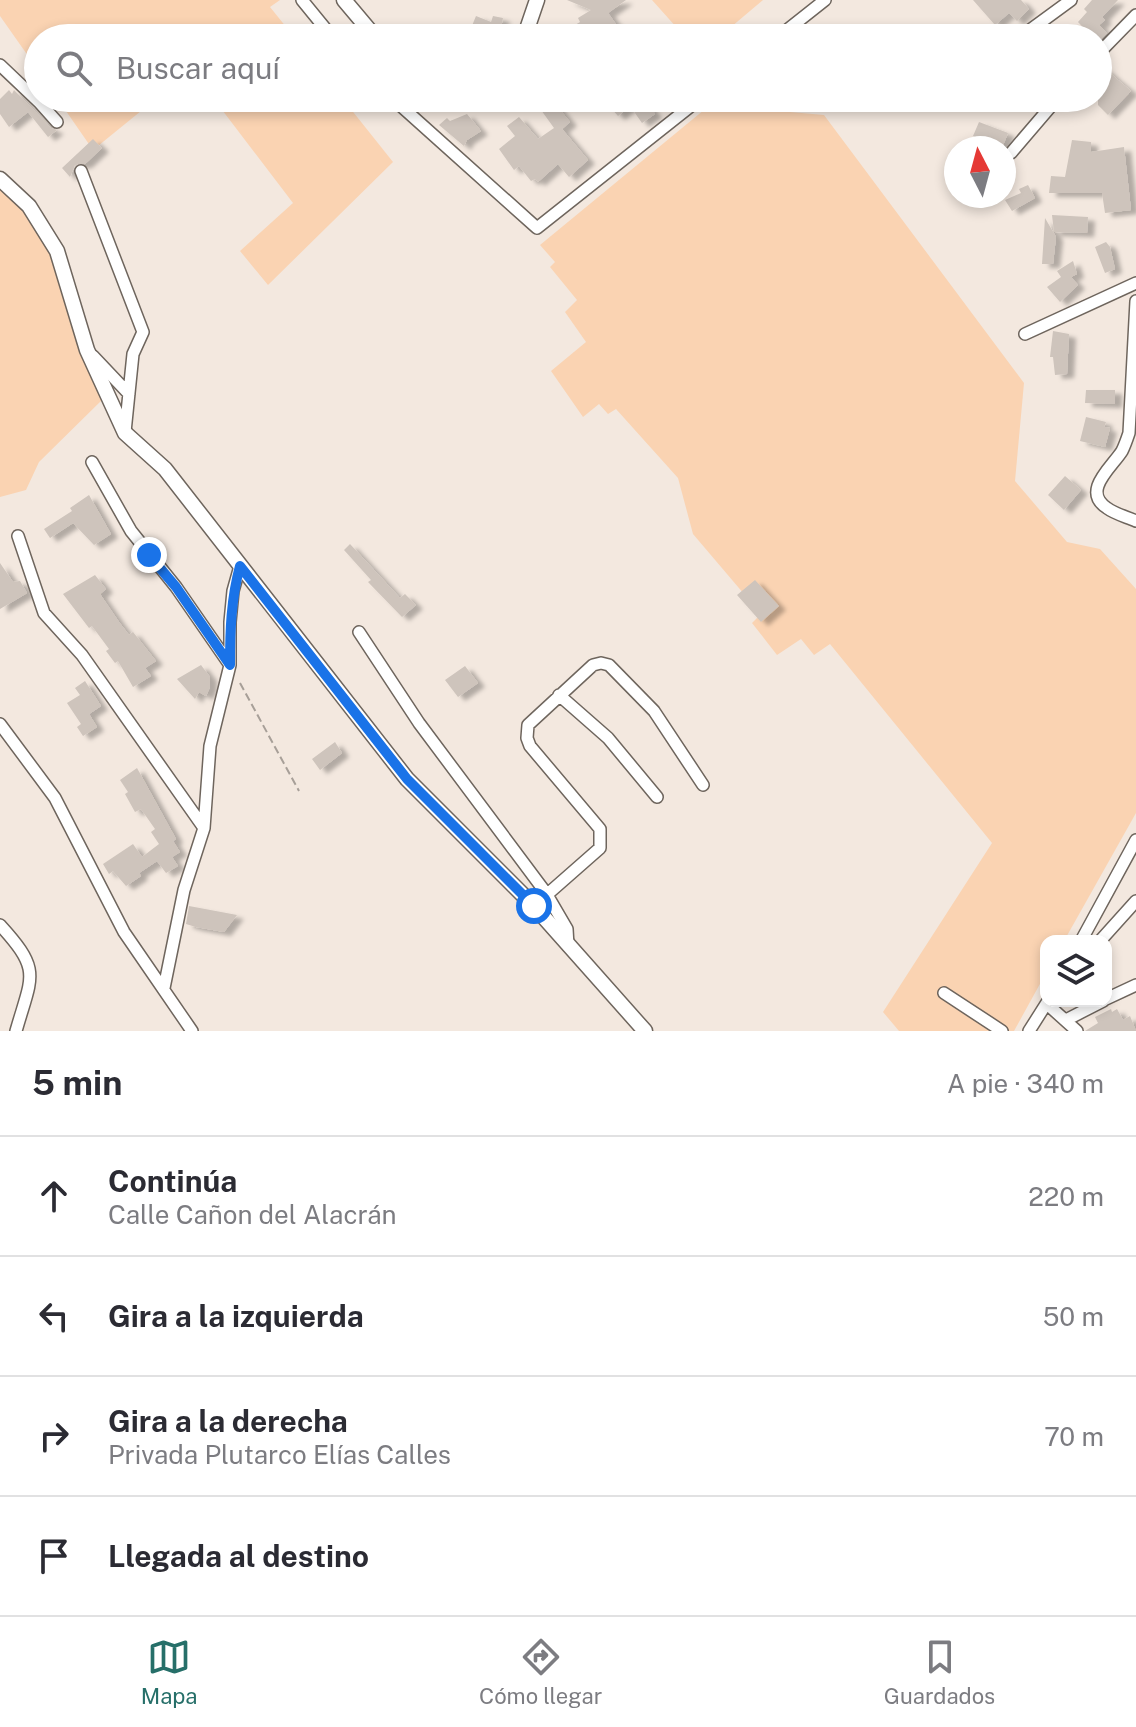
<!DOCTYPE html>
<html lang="es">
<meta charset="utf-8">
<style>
:root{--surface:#fff;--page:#f7f7f7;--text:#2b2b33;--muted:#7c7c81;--line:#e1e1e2;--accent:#266f69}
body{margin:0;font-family:"Public Sans",sans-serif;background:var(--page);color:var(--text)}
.controls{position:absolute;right:24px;bottom:24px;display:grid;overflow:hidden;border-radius:16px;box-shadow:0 4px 12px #0003}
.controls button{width:72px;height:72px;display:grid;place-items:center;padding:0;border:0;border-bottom:2px solid var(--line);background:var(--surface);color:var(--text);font:40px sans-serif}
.compass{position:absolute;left:944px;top:136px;width:72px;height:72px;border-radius:50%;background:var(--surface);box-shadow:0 4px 12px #0003;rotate:354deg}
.stop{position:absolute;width:24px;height:24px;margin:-18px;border:6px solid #1a73e8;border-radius:50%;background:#fff}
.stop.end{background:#1a73e8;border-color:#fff;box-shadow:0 2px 8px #0008}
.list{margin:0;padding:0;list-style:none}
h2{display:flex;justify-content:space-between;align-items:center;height:104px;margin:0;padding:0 32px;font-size:34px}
h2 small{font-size:26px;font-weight:400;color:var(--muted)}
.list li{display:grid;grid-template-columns:52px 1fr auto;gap:24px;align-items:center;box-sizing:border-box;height:120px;padding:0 32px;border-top:2px solid var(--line)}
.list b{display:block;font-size:30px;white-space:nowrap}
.list p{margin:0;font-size:26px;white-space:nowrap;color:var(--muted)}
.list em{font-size:26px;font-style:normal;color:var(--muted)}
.icon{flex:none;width:44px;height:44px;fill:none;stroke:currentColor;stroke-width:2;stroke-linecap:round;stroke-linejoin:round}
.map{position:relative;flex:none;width:1136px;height:1031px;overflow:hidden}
.search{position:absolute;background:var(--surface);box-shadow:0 4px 12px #0003;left:24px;right:24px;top:24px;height:88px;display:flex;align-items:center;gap:20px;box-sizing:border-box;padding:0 28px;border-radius:44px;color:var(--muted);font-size:30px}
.sheet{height:584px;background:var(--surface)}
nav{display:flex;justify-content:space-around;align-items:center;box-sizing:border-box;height:112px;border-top:2px solid var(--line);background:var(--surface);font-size:22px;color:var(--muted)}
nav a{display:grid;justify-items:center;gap:4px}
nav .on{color:var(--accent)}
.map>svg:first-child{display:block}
.green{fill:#fad3b2}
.building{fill:#cec4bc;filter:url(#shadow)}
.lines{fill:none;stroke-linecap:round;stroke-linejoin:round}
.minor-casing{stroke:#6e655d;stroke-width:14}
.secondary-casing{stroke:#6e655d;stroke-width:17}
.path{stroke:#a79f98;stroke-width:2;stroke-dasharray:8 4;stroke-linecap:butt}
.minor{stroke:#fff;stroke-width:11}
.secondary{stroke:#fff;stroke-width:14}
.route{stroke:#1a73e8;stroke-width:10}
</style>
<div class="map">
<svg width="1136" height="1031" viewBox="0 0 1136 1031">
<defs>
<filter id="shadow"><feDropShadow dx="7" dy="4" stdDeviation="2" flood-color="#0004"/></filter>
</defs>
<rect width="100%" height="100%" fill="#f3e8df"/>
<path class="green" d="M0,0H280L270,7L295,38H38V70L0,16Z
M652,0H763L718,38H686Z
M57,98H157L93,150Z
M213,98H342L393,162L268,285L240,251L293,203Z
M710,105L824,115L1024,383L1015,481L1067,542L1100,549L1136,589V813L1064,941H1046V973L1014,1031H899L883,1012L992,843L830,644L814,655L801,639L777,655L752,623L761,614L693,534L678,478L616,409L608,414L599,404L583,417L551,371L586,342L565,312L577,300L550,267L555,262L540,245Z
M0,179L57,251L106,392L101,401L39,462L26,490L0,497Z"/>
<path class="building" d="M567,0H626L608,13L618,27L603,38H566L578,29L575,25L580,22L578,18L591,10Z
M973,0H1021L1029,9L1017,21L1009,13L995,25Z
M1092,0H1118L1102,17L1105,20L1099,25L1107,33L1098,42V38H1093L1078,22L1087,12L1084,9Z
M476,16L491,22L493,16L503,18L499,37L469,33Z
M1104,68L1131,91L1108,115L1098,105V75Z
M9,90L12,94L14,90L51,128L57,130L48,137L28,112L9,127L0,114V99Z
M542,98H565L556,105L570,122L562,129L588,160L569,177L558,164L538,182L535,179L531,181L519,166L514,170L499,149L515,136L507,126L519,117L538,139L554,128L536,103Z
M602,98H643L655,114L642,123L630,106L618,116Z
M467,114L481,131L467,140L464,146L439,125L447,118L450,121Z
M979,122L1008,133L1002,148L973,136Z
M93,139L102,148L85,164L75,165L70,177L62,168Z
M1072,140L1091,142V152L1124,147L1131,210L1105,213L1102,193H1049L1051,176L1065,177Z
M1028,185L1035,198L1012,211L1005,200L1021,193L1019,189Z
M1052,215L1088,217L1087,233L1054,232Z
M1045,218L1056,237L1053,264H1042Z
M1106,242L1110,247L1115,269L1105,273L1095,247Z
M1073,261L1077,274L1071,277L1078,285L1060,302L1047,287L1061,277L1057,271Z
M1053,331L1069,334L1067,374L1055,375L1053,357H1050Z
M1086,390H1115V404L1085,403Z
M1086,417L1106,422L1104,427L1110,428L1105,447L1080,441Z
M1065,476L1081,490L1064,510L1048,495Z
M89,495L111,534L94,545L73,523L50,538L44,529L72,511L70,508Z
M350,544L400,598L405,594L416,605L402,617L368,582L371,580L344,550Z
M0,563L13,582L20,581L27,593L0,609Z
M95,575L106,589L100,594L119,622L129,635L133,632L156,661L145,668L151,676L133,687L118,661L115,663L106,651L109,649L92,626L89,628L63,594Z
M755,580L779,606L761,622L737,595Z
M201,665L210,677V687L206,696L199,692L195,699L177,679Z
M465,666L478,683L458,697L445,680Z
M85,681L101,706L89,714L97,727L83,736L77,727L81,724L67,703L80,695L75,688Z
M335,742L342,753L320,770L312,759Z
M137,768L176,839L173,841L180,852L172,857L178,866L166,873L157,861L139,873L141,876L126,886L113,871L109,874L103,864L133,844L142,857L159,844L151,832L155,829L141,809L135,812L125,794L128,792L120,780Z
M189,906L237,915L224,932L196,927L186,924Z
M1111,1009L1112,1012L1117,1009L1123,1020L1130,1016L1136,1031H1085L1098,1023L1095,1017Z"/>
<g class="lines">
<g class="minor-casing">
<path id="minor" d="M302,0L333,38
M1026,33L1071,0
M777,38L825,0
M1098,54L1136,15
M0,65L40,103L57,122
M392,98L537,228L701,98
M1011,153L1058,98
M81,171L143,332L133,354L125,432
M1136,301L1129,433C1127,439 1125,445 1122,451C1112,467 1081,491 1107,508C1115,514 1127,517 1136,521
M1025,334L1136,283
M93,356L129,394
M92,462L131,531L176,587L230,665
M18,536L44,613L82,655L204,828
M359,632L419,723L546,893L567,929L568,946
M559,695L608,738L657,797
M0,724L55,798L124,932L192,1031
M534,906L600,848V829L530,746L527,738L528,725L593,665L601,663L609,665L654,711L703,785
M0,925C42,971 32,975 16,1031
M1081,941L1136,840
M1100,941L1136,901
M164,988L184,890L204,828L210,746L230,665V622L233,591L240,566
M944,993L1002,1031
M1106,999L1136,985
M1047,1004L1077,1031
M1066,1020L1103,1001
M1029,1031L1048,1001"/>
</g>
<g class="secondary-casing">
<path id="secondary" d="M344,0L376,38
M524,38L537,0
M0,179L29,206L57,251L87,350L125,433L165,469L407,779L534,906L645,1031"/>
</g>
<path class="path" d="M240,683L299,791"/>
<use href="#minor" class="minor"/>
<use href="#secondary" class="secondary"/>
</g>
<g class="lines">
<path class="route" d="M149,555L176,587L230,665C230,631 231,599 240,566L407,779L534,906"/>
</g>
</svg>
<div class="controls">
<button><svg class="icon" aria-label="layers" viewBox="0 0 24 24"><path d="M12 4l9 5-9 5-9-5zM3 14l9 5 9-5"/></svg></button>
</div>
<svg class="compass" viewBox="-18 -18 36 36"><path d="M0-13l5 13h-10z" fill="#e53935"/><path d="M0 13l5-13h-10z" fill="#7c7c81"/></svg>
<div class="stop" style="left:534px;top:906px"></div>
<div class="stop end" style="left:149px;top:555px"></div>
<div class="search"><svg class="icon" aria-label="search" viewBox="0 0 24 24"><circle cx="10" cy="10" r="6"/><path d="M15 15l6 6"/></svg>Buscar aquí</div>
</div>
<section class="sheet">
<h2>5 min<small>A pie · 340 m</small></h2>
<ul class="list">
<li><svg class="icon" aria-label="ahead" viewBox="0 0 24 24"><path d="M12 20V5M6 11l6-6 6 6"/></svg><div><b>Continúa</b><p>Calle Cañon del Alacrán</p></div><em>220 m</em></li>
<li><svg class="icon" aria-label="left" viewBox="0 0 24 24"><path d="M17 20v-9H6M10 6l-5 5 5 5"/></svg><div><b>Gira a la izquierda</b></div><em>50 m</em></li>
<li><svg class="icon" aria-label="right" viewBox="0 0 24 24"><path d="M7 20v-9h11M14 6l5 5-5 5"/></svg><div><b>Gira a la derecha</b><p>Privada Plutarco Elías Calles</p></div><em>70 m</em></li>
<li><svg class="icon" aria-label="arrive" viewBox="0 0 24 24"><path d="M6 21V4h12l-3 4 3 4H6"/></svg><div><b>Llegada al destino</b></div></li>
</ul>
</section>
<nav>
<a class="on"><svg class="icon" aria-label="map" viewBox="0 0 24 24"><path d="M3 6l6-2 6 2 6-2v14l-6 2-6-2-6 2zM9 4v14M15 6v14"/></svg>Mapa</a>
<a><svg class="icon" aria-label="directions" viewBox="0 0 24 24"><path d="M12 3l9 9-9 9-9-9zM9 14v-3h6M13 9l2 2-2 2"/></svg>Cómo llegar</a>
<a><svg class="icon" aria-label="saved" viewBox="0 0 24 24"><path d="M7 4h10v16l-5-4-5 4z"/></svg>Guardados</a>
</nav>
